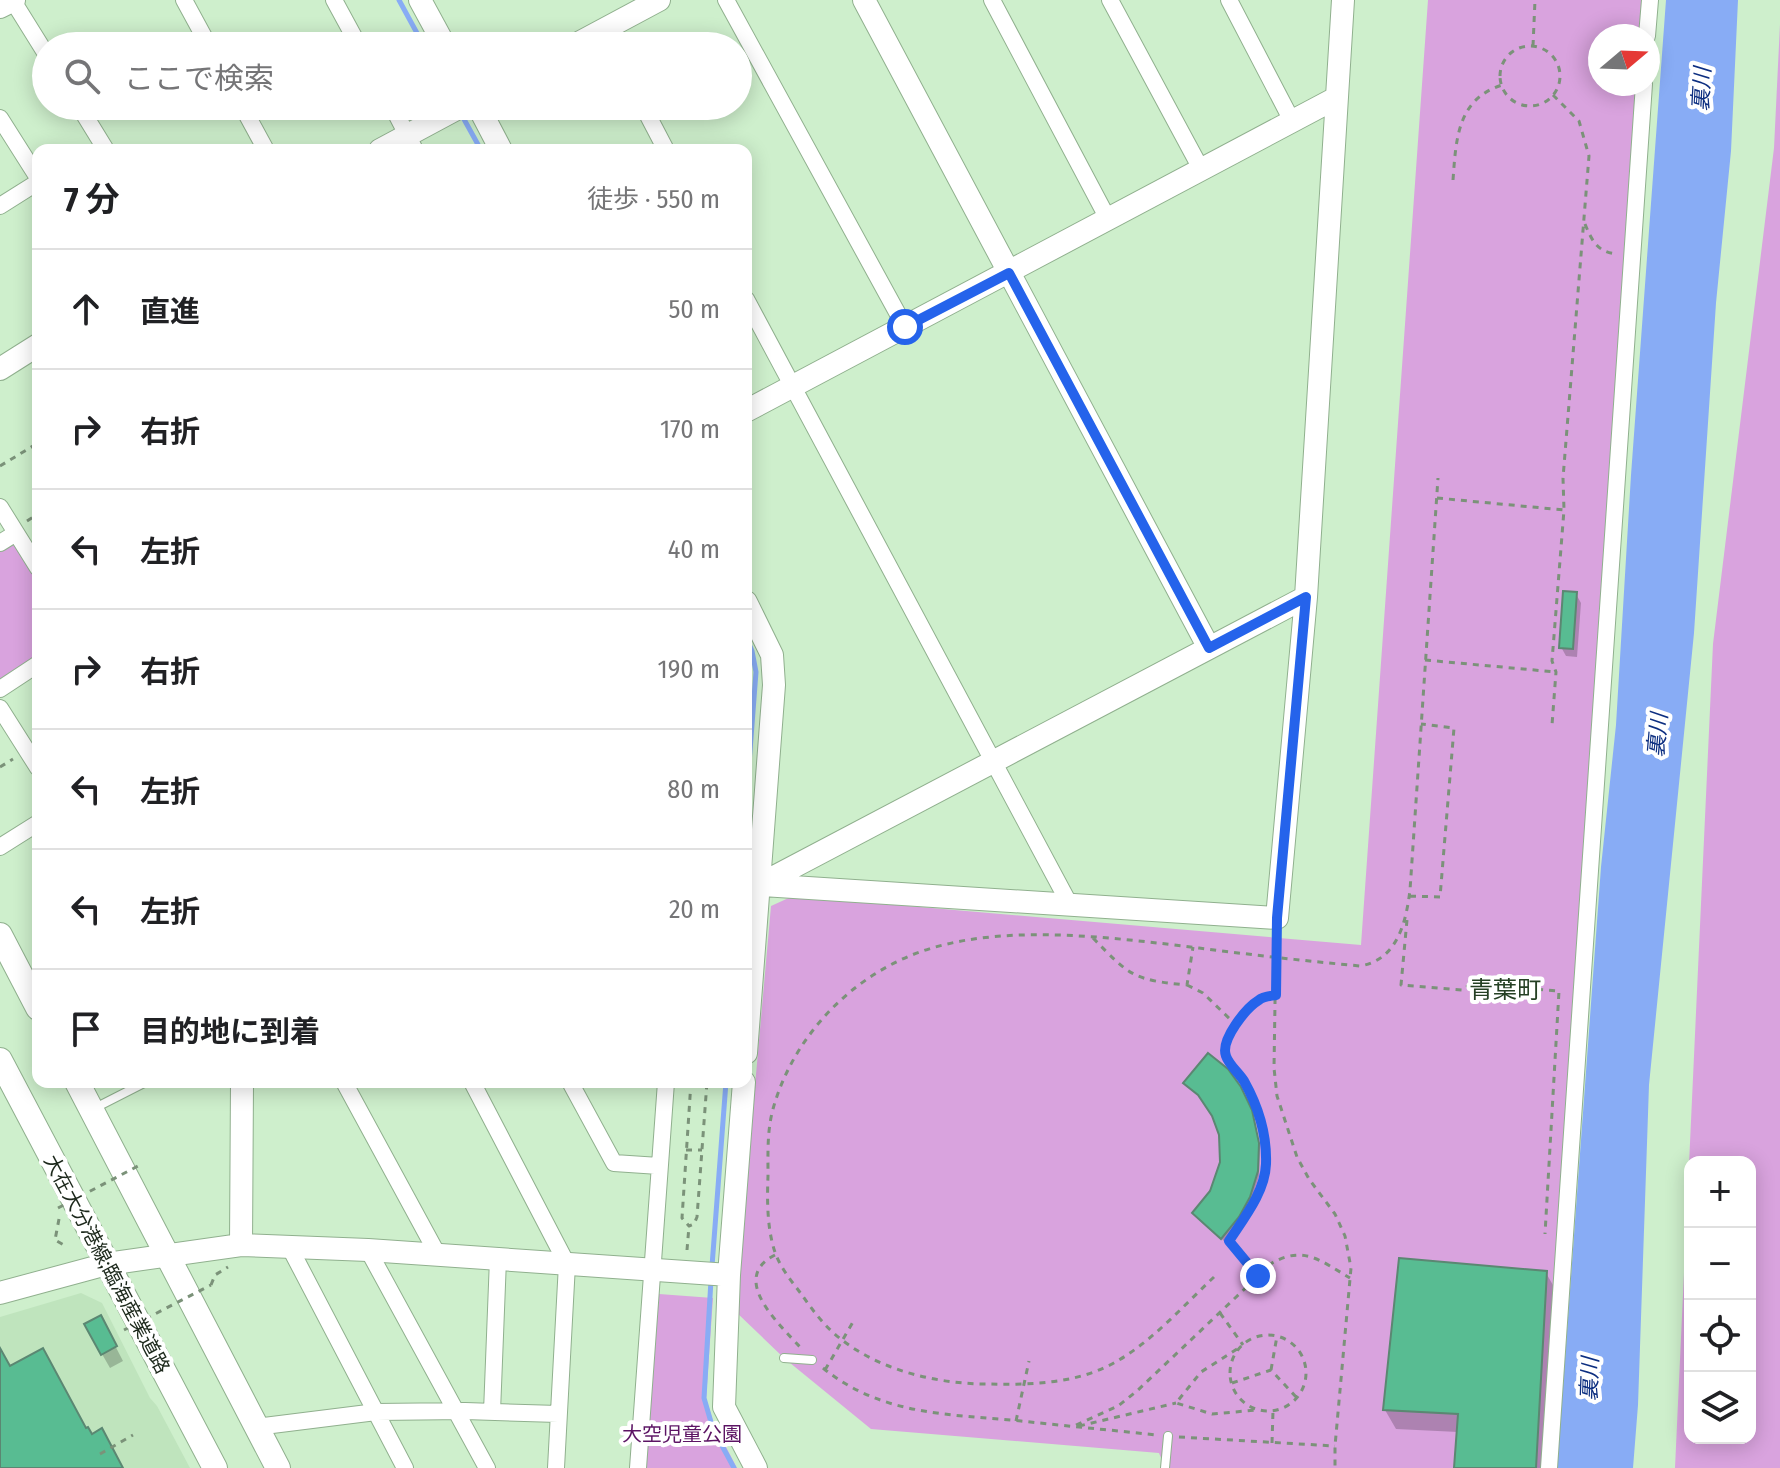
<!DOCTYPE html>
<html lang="ja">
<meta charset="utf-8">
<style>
:root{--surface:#fff;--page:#f2f2f2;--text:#202124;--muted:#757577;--line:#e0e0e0}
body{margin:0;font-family:"Fira Sans Condensed","Noto Sans JP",sans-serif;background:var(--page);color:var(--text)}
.controls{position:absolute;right:24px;bottom:24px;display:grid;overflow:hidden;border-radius:16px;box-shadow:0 4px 20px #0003}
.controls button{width:72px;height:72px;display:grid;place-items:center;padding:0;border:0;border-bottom:2px solid var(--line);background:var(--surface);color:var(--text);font:40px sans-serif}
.compass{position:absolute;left:1588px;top:24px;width:72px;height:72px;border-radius:50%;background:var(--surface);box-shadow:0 4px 20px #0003;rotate:71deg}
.stop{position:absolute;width:24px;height:24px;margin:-18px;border:6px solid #2563eb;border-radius:50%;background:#fff}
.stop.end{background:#2563eb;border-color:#fff;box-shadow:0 2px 8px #0008}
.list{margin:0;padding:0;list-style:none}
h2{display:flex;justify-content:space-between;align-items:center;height:104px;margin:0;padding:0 32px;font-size:34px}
h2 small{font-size:26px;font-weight:400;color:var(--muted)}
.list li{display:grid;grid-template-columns:52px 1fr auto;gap:24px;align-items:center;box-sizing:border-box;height:120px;padding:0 32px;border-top:2px solid var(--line)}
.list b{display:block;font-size:30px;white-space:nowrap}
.list em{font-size:26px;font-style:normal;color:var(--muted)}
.icon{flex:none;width:44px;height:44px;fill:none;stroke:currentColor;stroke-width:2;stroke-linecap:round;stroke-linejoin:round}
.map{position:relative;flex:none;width:1780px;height:1468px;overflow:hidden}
.search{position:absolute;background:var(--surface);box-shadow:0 4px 20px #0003;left:32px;top:32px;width:720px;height:88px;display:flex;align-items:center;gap:20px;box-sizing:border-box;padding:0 28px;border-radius:44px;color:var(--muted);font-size:30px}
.panel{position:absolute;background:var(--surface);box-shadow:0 4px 20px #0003;left:32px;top:144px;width:720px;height:944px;border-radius:16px}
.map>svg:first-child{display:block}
.built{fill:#bfe4bd}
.green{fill:#d9a3de;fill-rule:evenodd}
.water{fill:#88acf5}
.shadow{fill:#0003}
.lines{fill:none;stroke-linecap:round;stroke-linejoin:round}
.stream{stroke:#88acf5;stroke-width:5}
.building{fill:#58bc92;stroke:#5b8772;stroke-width:2}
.lane-casing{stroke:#90b08e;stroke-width:10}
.street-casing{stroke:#90b08e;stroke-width:18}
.secondary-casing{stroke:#90b08e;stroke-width:24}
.primary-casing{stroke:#90b08e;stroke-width:26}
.path{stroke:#7b9279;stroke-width:3;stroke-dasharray:6 6;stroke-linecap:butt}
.lane{stroke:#fff;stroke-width:8}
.street{stroke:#fff;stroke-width:16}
.secondary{stroke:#fff;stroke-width:22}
.primary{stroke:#fff;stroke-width:24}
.path-bridge{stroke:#7b9279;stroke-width:3;stroke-dasharray:6 6;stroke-linecap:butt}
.route{stroke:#2563eb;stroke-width:10}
.labels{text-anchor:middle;stroke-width:8;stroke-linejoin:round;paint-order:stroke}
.street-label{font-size:20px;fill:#1b271a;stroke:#fff}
.park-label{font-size:20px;fill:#5c1464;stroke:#fff}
.water-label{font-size:22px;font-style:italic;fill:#0d2f81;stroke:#fff}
.quarter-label{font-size:24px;fill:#254024;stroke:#fff}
</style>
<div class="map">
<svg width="1780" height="1468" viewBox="0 0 1780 1468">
<rect width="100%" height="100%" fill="#ceefcc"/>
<path class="built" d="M81,1293L102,1303L150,1398L157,1406L190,1468H0V1317Z"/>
<path class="green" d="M1428,0H1647L1645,36H1600V84H1642L1547,1468H1165L1159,1453L871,1429L784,1358L735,1311L771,906L793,896L1361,945Z
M1780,24V1468H1675L1713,644L1774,148ZM1690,1162H1750V1438H1690Z
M10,544L17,546L38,579V657L0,680V551Z
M659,1294L713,1298L706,1399L714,1424L737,1468H646Z"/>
<path class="water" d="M1666,0H1738L1731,151L1716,303L1694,633L1649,1085L1638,1405L1633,1468H1557L1601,867L1616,725L1631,475Z"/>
<path class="shadow" d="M1576,594L1581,603L1577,657L1566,656L1561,647Z
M1186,1083L1243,1093L1254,1116L1260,1148L1259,1176L1251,1201L1241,1221L1224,1241L1194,1214L1212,1192L1221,1167V1135L1215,1117L1202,1099Z
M1546,1273L1557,1292L1547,1468H1456L1458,1432L1396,1429L1385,1410Z
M108,1332L123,1361L110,1368L102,1354Z"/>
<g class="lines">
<path class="stream" d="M399,0L424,46
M460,112L481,150
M746,637L752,651L756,672L746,803
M712,1266L726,1082
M711,1280L704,1398L713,1429L734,1468"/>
</g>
<path class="building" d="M1563,591L1577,592L1573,649L1559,648Z
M1208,1053L1228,1069L1241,1087L1252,1110L1259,1143L1258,1171L1250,1197L1239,1217L1221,1239L1192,1213L1210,1191L1220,1162L1219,1135L1212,1116L1198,1095L1183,1083Z
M1399,1258L1547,1271L1536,1468H1454L1458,1414L1383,1410Z
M101,1315L117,1346L101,1355L84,1324Z
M0,1348L10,1366L43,1348L86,1428L88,1427L92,1434L102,1428L123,1468H0Z"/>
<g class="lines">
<g class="lane-casing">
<path id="lane" d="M93,1109L146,1082
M784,1358L812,1360
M1165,1468L1168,1436"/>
</g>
<g class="street-casing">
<path id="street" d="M184,0L209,46
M334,0L359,46
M726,0L905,327
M992,0L1108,219
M1110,0L1201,169
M1229,0L1292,121
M13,1L46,54
M602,30L611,46
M1647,36L1650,0
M79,106L106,150
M242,106L266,150
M392,106L415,150
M643,106L666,150
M0,118L38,178
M0,206L38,182
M746,299L1070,905
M0,507L38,568
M0,543L16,533
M0,689L38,664
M0,708L38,768
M0,847L38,823
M344,1082L438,1255
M472,1082L567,1264L556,1468
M570,1082L614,1163L659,1166
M290,1248L405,1468
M368,1250L487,1468
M492,1412L498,1259
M256,1427L376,1412L465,1411L558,1414
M638,1468L666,1082
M1549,1468L1644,84"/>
</g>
<g class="secondary-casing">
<path id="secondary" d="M420,0L445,46
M864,0L1209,648
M0,7L14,0
M573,46L659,0
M478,106L501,150
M380,150L462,106
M0,369L38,345
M746,411L1336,98
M746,602L772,655L774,685L746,1053
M746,884L1277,918L1306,597L1343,0
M759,885L1306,597
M744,1082L729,1275L724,1407L756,1468
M241,1245L242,1082
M0,1293L107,1264L241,1245L368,1250L729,1275"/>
</g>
<g class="primary-casing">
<path id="primary" d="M0,935L38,1008
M0,1060L215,1468
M77,1082L278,1468"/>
</g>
<path class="path" d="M1533,46L1535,0
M1500 76a30 30 0 1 1 60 0a30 30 0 1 1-60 0Z
M1553,95L1579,121L1589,156L1563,478L1564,510
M1453,180C1456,140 1457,99 1502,85
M1585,224C1592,241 1598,253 1618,254
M0,466L38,443
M1437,498L1564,510L1552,661L1556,672L1552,725
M27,521L38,514
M1425,660L1556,672
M0,767L13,759
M1410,896L1440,897L1454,728L1421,724
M1407,920L1401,985L1463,990L1470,984L1559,991L1545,1234
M1093,938C1130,976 1133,980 1187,985L1193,947
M1276,938L1274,1068L1277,1096L1297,1157L1309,1179L1335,1214L1345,1236L1351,1268L1335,1446V1468
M1187,985L1203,993L1235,1024
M691,1082L682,1218L689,1226L694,1224L697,1217L707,1082
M686,1150H702
M59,1219L55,1240L64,1245
M687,1250L689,1226
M775,1255C729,1278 778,1323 800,1347
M1258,1276L1229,1241C1244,1217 1265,1192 1266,1164C1267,1135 1258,1106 1244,1081C1239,1073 1229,1065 1226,1056C1220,1040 1246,1008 1259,1000C1263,996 1271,996 1276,995
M1214,1277C1183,1306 1151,1343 1112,1364C1074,1384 1029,1385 988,1384C938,1384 882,1371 842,1340C826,1328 813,1311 802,1295C793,1283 782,1270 776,1255C767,1231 767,1201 768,1176C768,1153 767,1131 773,1109C794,1033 857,970 932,948C1013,924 1116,938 1199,948C1253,955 1306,961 1360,966C1397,960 1406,923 1410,890L1438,478
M211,1285L215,1275L228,1267
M1220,1313L1243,1345
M1230 1373a38 38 0 1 1 76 0a38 38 0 1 1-76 0Z
M1237,1349L1201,1372L1176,1403L1212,1414L1257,1410
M823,1368C882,1416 950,1414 1021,1421C1066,1426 1111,1430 1156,1435
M825,1370L853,1322
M1271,1370L1277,1336
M1232,1383L1271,1370L1297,1398
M1016,1421L1029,1361
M1076,1425L1118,1406L1137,1391L1272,1263C1304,1245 1321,1261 1350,1278
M1079,1426L1176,1403
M1179,1437L1335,1446
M1272,1443L1273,1411
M100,1454L133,1435"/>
<use href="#lane" class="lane"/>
<use href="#street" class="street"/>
<use href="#secondary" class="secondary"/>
<use href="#primary" class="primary"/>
<path class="path-bridge" d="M58,1208L138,1166
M124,1330L211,1285"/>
</g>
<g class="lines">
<path class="route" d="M905,327L1009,273L1209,648L1306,597L1277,918L1276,995C1271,996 1263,996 1259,1000C1246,1008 1220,1040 1226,1056C1229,1065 1239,1073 1244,1081C1258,1106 1267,1135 1266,1164C1265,1192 1244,1218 1229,1241L1258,1276"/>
</g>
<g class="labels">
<g class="street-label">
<text transform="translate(107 1264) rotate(62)" y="7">大在大分港線;臨海産業道路</text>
</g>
<g class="park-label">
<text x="682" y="1441">大空児童公園</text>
</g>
<g class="water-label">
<text transform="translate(1701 89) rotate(-87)" y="8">裏川</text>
<text transform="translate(1657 735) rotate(-85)" y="8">裏川</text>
<text transform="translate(1589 1379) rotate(-88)" y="8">裏川</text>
</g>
<g class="quarter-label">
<text x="1505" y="998">青葉町</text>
</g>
</g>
</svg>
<div class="controls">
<button>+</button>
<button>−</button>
<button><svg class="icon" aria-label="locate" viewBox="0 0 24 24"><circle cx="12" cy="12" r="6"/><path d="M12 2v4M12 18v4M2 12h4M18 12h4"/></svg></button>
<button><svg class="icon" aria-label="layers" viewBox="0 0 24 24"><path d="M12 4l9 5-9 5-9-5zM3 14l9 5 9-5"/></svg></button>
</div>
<svg class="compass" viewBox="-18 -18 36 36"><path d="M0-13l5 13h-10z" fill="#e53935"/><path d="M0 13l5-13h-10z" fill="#757577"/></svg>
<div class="stop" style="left:905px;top:327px"></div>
<div class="stop end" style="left:1258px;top:1276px"></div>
<div class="search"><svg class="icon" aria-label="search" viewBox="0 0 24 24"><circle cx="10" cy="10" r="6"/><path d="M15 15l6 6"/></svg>ここで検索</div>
<section class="panel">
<h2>7 分<small>徒歩 · 550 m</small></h2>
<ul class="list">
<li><svg class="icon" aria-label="ahead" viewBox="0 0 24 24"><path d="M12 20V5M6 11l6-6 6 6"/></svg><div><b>直進</b></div><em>50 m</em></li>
<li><svg class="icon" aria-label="right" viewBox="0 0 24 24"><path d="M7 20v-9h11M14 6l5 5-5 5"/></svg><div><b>右折</b></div><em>170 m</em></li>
<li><svg class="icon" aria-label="left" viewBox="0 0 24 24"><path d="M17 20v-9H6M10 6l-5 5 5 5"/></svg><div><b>左折</b></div><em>40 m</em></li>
<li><svg class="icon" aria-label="right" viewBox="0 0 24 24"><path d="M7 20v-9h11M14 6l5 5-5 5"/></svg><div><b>右折</b></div><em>190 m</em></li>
<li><svg class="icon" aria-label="left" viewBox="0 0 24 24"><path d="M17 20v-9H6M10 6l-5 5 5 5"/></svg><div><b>左折</b></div><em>80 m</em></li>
<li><svg class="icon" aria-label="left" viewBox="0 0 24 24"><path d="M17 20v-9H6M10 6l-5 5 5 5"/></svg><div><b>左折</b></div><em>20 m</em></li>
<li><svg class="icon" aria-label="arrive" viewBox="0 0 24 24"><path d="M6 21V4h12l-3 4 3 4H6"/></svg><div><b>目的地に到着</b></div></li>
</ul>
</section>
</div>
